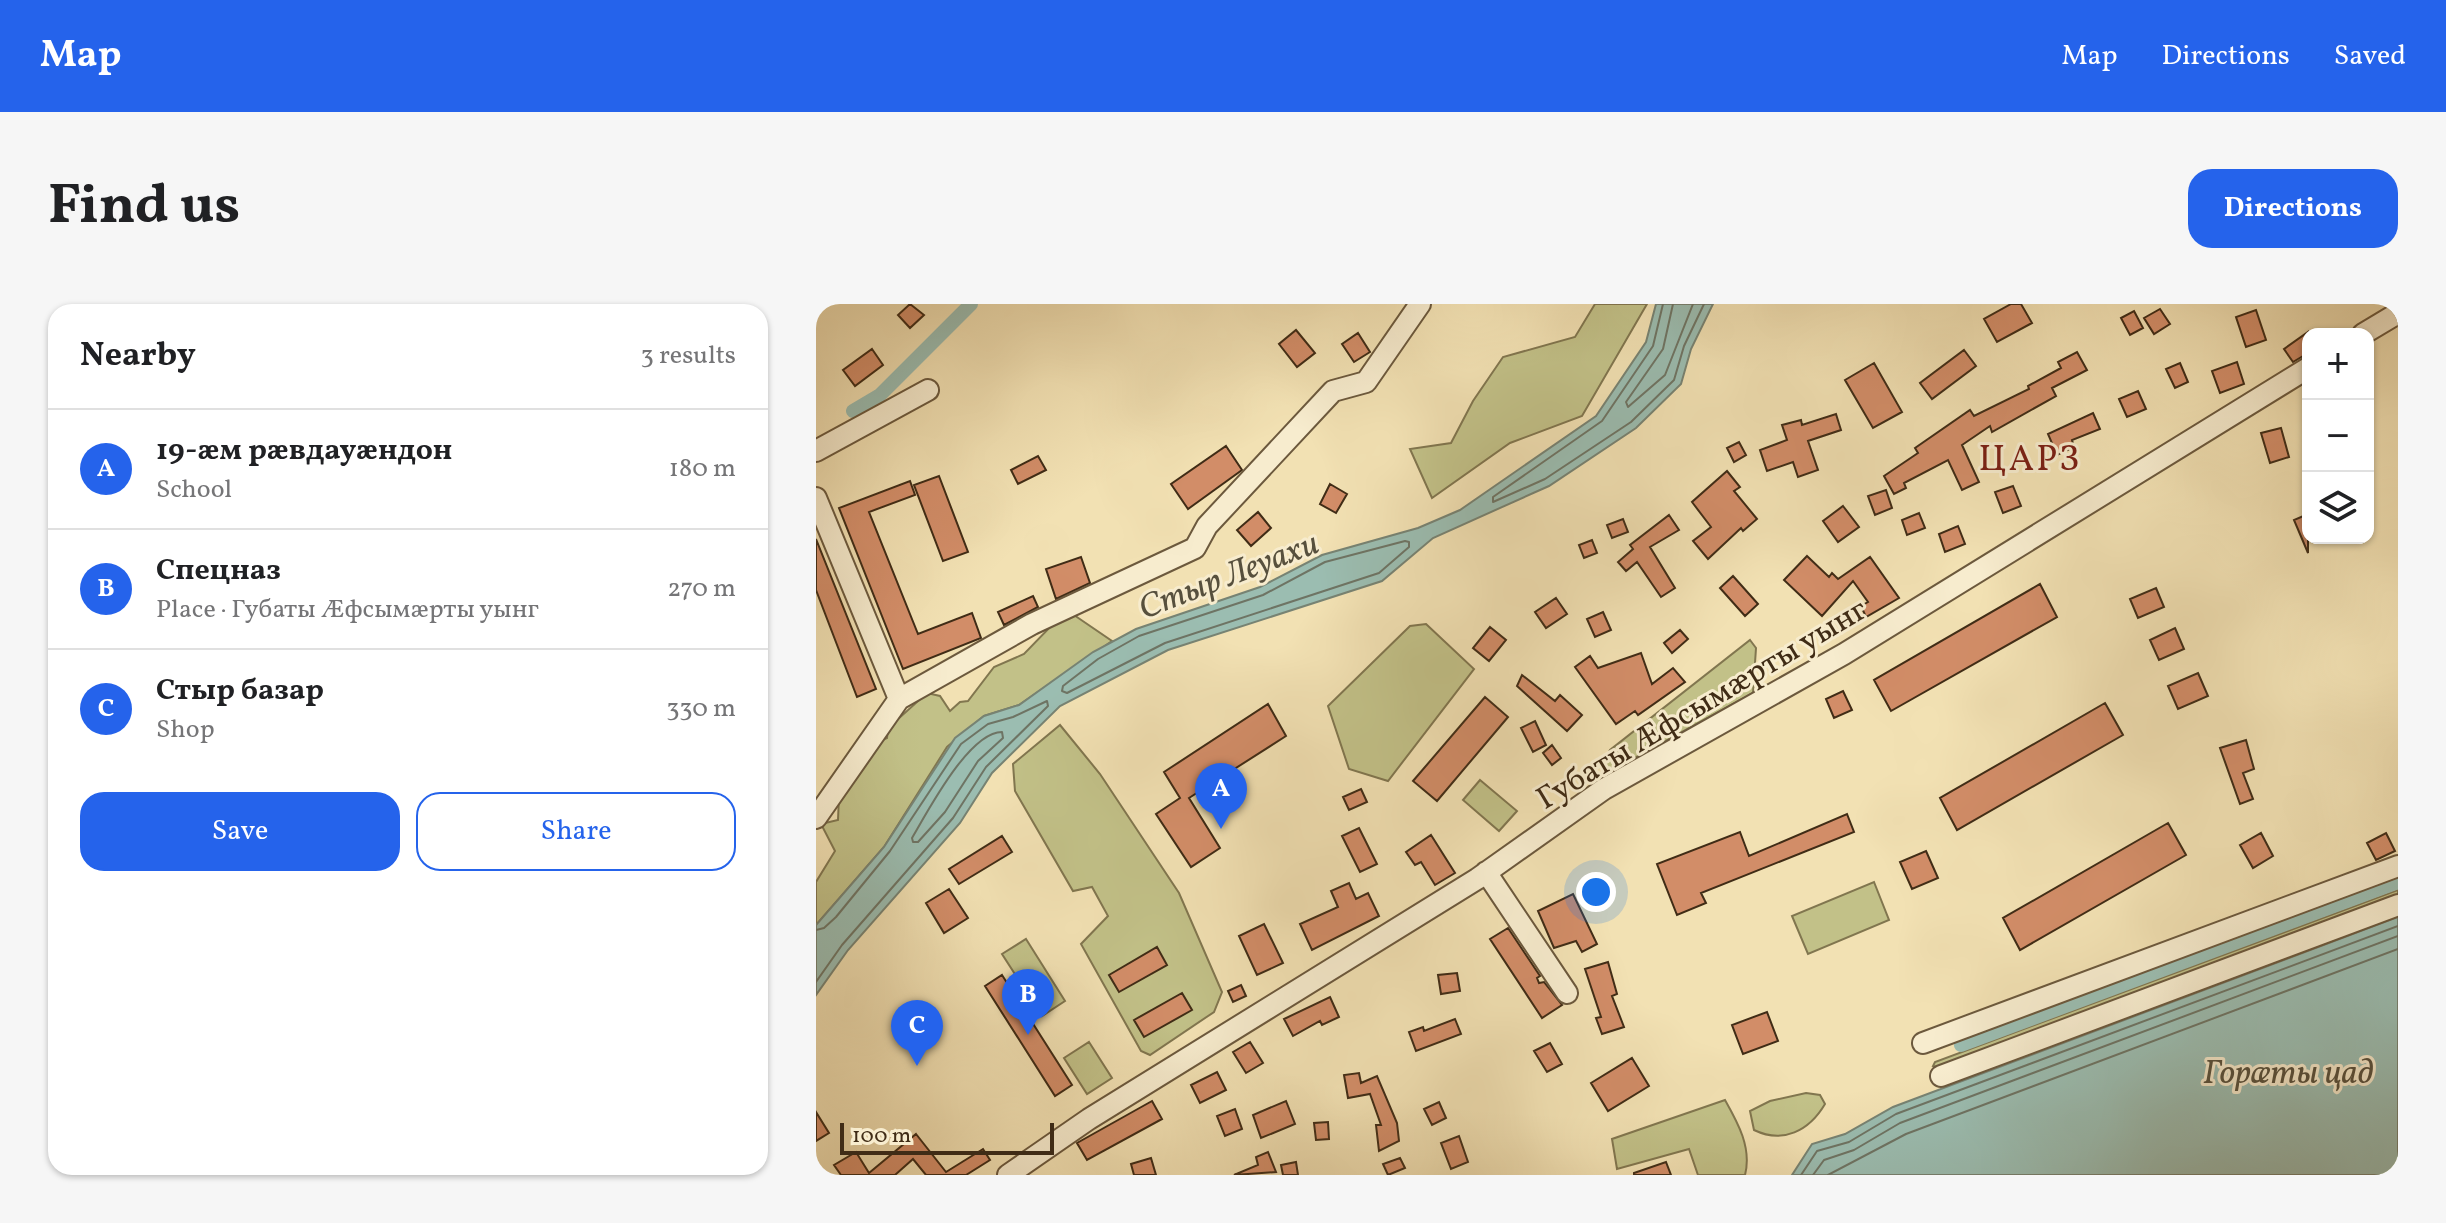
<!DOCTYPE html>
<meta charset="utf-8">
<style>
:root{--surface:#fff;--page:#f6f6f6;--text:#202124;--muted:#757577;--line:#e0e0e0;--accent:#2563eb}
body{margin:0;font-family:Vollkorn,serif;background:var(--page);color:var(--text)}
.controls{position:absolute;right:24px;top:24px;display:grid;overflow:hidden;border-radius:16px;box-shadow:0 2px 6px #0004}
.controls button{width:72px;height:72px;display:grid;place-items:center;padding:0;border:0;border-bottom:2px solid var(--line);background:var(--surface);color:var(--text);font:40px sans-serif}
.scale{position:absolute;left:24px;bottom:20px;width:214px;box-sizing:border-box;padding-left:8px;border:4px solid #402c16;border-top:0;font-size:22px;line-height:28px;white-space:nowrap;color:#402c16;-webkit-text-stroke:6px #f7ecce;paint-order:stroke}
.you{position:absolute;left:780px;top:588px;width:28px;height:28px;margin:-20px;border:6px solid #fff;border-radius:50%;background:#1a73e8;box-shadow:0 0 0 12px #1a73e833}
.badge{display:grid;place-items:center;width:52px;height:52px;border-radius:50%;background:var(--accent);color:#fff;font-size:26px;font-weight:700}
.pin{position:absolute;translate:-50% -66px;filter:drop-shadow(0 2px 4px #0008)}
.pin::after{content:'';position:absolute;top:42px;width:28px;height:24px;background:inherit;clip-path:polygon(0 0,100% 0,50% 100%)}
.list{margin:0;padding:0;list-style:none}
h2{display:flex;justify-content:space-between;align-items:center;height:104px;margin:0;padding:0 32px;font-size:34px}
h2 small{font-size:26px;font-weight:400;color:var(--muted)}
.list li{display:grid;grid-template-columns:52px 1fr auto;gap:24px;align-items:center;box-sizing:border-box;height:120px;padding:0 32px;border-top:2px solid var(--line)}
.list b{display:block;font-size:30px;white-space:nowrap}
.list p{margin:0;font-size:26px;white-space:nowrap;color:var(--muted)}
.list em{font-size:26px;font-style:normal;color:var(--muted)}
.actions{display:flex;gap:16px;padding:24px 32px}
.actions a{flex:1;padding:18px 0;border:2px solid var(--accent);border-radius:24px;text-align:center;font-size:28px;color:var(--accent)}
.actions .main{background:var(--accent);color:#fff}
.icon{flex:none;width:44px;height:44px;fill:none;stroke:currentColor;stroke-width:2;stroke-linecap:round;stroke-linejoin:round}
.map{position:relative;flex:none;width:1582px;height:871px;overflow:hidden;border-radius:24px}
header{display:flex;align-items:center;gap:48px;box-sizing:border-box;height:112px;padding:0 40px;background:var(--accent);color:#fff}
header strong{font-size:38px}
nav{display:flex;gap:44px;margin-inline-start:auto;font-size:28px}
.intro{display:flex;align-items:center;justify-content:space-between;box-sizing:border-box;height:192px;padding:0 48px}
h1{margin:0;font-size:56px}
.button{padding:20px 36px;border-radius:24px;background:var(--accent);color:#fff;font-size:28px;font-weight:700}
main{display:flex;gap:48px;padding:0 48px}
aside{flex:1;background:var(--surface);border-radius:24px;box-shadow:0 2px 6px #0004}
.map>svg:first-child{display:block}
.green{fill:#c2c188;stroke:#81764f;stroke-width:2}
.water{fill:#9bbdb1;stroke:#778373;stroke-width:2}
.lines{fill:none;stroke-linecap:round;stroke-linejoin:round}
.shore{stroke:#6e7464;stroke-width:2}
.canal{stroke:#9bbdb1;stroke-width:14}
.building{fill:#d28d68;stroke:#402c16;stroke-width:2}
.minor-casing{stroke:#6c593d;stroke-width:24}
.minor{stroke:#f7ecce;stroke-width:20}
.labels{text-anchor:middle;stroke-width:6;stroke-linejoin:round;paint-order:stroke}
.street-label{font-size:32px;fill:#402c16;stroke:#f7ecce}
.water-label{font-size:34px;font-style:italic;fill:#57503d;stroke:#f7ecce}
.quarter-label{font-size:36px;letter-spacing:2px;fill:#7a1f14;stroke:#f7ecce}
</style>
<header>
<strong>Map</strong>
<nav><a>Map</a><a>Directions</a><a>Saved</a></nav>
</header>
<div class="intro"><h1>Find us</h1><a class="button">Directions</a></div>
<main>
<aside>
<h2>Nearby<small>3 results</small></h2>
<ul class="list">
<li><span class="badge">A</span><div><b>19-æм рӕвдауӕндон</b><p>School</p></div><em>180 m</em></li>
<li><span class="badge">B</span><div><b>Спецназ</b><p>Place · Губаты Æфсымæрты уынг</p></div><em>270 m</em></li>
<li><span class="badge">C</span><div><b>Стыр базар</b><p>Shop</p></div><em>330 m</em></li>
</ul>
<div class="actions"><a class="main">Save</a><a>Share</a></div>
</aside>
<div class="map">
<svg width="1582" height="871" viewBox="0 0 1582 871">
<rect width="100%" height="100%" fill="#f2e1b3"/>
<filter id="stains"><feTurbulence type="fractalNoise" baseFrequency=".0025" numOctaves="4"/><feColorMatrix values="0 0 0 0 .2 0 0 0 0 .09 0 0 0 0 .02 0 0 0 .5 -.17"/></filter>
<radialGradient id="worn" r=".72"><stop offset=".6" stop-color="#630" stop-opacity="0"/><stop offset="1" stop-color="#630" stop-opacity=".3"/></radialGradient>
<path class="green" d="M779,0H831L766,112L694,139L616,194L594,145L635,139L657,97L687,53L759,33Z
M255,309L296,337L203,401L168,412L131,443L68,543L0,621V578L19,547L5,520L22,516L23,492L66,436L71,434L72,424L111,389L124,392L134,407L144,398L152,397L178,363L208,350L238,319Z
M610,320L658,365L572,477L533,465L512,402L594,322Z
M934,336L940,344L937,389L793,468L785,464L794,446Z
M244,421L284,470L363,589L406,688L398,708L334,751L325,747L265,640L292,612L276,583L257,587L199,487L197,460Z
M664,476L701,507L683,527L647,496Z
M1058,578L1073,616L992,650L976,612Z
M1582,586V593L1121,763L1117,762L1119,758Z
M210,635L249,697L226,712L186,650Z
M273,738L296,774L271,790L248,754Z
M990,789L1004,791L1009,800C993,827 967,840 938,826L934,807L954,797Z
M909,796C922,819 936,844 929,871H882L873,845L801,865L796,835Z"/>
<path class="water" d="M840,0H897L875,45L865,80L820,124L733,182L617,234L566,277L352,346L244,402L176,469L144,519L32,646L0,691V621L68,543L139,434L168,412L203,401L277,348L320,325L444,283L506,251L602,224L644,206L780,112L830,38Z
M1582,613V864L1570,871H976L996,840L1029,830L1077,803Z"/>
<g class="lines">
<path class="shore" d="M847,0L837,42L786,117L677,193V198L729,175L815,118L858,76L868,42L888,0
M857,0L847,45L810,98L812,103L849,71L877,0
M589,237L593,238V243L563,269L349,339L251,389L246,387L247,382L282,355L323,332L447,291L509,258Z
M186,428L187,434L162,457L129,508L102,538H97L96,534C112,507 153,428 186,428Z
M0,626L8,624L20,613L74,547L145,440L172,420L197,413L231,397L232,402L170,463L137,514L26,641L0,678
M985,871L1001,847L1033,838L1080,810L1582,622
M997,871L1008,856L1038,846L1084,819L1582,632
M1012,871L1090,830L1582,645"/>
<path class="canal" d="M37,107L64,91L155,0
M1145,741L1582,578"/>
</g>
<path class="building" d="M94,0L108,11L94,24L82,11Z
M1195,0H1205L1216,19L1181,38L1168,15Z
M1344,5L1354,20L1338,30L1328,14Z
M1440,6L1450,36L1430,43L1420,13Z
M1318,7L1327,24L1314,31L1305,14Z
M480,26L499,49L481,63L463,40Z
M1492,28V49L1477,58L1468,45Z
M542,29L554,48L538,58L526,40Z
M56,45L67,61L39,82L27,66Z
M1148,46L1160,62L1116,95L1104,79Z
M1261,48L1271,66L1236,84L1240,92L1176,128L1174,122L1146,141L1163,178L1146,186L1132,156L1088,179L1090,184L1078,190L1068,172L1102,149L1099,144L1154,106L1158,112L1213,85L1212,82L1245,64L1242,58Z
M1421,58L1428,80L1404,89L1396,67Z
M1058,59L1086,108L1057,124L1029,76Z
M1364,59L1372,78L1359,84L1350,65Z
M1322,87L1330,105L1311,113L1303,95Z
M1277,109L1284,125L1256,136L1258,143L1241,151L1232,130Z
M1020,110L1025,126L992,137L1002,166L982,173L977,158L951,167L944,146L971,136L966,121L985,116L986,121Z
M1465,124L1473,153L1454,159L1445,129Z
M923,138L930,151L918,158L911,144Z
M410,142L426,166L372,205L355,180Z
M222,152L230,166L202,180L195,166Z
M911,167L924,183L918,187L941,215L927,227L925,224L892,255L877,237L895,223L876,198Z
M123,172L152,248L127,257L98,181Z
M94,177L99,191L53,208L102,330L156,309L165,334L87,365L23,204Z
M514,180L531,190L520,209L504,200Z
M1197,182L1205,202L1187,209L1179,188Z
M1070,186L1076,204L1059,211L1052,192Z
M1027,202L1043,223L1022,238L1007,217Z
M442,208L455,224L435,242L421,226Z
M1103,209L1109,224L1091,231L1086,216Z
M1492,210V249L1478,216Z
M853,211L863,226L834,243L859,284L845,293L821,258L810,267L802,258L817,245L814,241Z
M807,215L812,228L796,234L791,221Z
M1142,222L1149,240L1129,248L1123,230Z
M0,235L60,385L41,393L0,286Z
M776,236L781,249L768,254L763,241Z
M991,252L1013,273L1016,269L1022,275L1054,253L1083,294L1050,313L1045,302L1052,298L1037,277L1006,312L968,276Z
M265,253L274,279L240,295L230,265Z
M917,272L942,300L929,312L904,284Z
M1224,280L1241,313L1075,407L1058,376Z
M1340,284L1348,303L1322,314L1314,295Z
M217,292L222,303L188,321L182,308Z
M740,294L751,310L730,324L719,308Z
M787,308L795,326L779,333L771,315Z
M674,323L690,336L673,357L657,344Z
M1359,324L1368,345L1343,356L1334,336Z
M864,326L872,335L856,349L848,339Z
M825,349L836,380L857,364L869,378L822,411L819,407L800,420L759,363L774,352L782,364Z
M1382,369L1392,392L1362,405L1352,382Z
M706,371L739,397L744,391L766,411L751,427L701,382Z
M1027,387L1036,406L1018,414L1010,395Z
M669,393L692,413L621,497L597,477Z
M1289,399L1307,431L1141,526L1124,494Z
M452,400L470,432L373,494L404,544L375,563L340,510L364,494L348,468Z
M719,417L730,441L717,448L705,424Z
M1430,436L1438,465L1427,469L1437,495L1424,500L1404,444Z
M736,441L745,454L736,461L727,449Z
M545,485L551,498L533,506L527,493Z
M1031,510L1038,528L885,589L890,599L861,611L841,560L924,528L933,552Z
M1352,519L1370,551L1204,646L1187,614Z
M543,524L561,560L544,568L526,532Z
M1445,529L1457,552L1437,564L1424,541Z
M1570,529L1579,547L1560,556L1551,539Z
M615,531L639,569L619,581L605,558L599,561L590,548Z
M186,532L196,548L143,580L133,565Z
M1110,547L1122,574L1096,585L1084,558Z
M533,579L540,595L552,589L563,612L496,646L484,620L522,603L515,587Z
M133,585L152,614L128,629L110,599Z
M757,590L781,640L766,648L760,637L738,644L722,607Z
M448,620L467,659L441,671L423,632Z
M692,624L724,672L721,674L723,679L728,678L746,701L726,714L674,635Z
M341,643L351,661L303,688L293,671Z
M792,658L801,690L796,692L808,723L786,730L780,714L785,713L769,665Z
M641,669L644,687L625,690L622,671Z
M186,671L256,781L239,792L169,682Z
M425,681L430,692L417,698L412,687Z
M366,689L376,706L328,733L318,716Z
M514,693L523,713L506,721L504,717L477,732L468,715Z
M951,708L962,737L927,750L916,721Z
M639,715L645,730L600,747L593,728L607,723L608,727Z
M434,738L447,759L430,769L417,748Z
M734,739L746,760L731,768L718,747Z
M816,754L833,782L792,807L775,779Z
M401,768L410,786L384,799L375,781Z
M543,769L545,779L561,772L581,819L583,837L563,847L560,821H565L554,790L532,794L528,771Z
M336,797L346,815L271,856L261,839Z
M470,797L479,820L445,834L437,811Z
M623,798L630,814L616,821L608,805Z
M419,805L426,825L409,832L401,812Z
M0,808L13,829L0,837Z
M512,818L513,835L500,836L498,819Z
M100,830L130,868L167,845L174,856L150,871H110L97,855L79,871H25L18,861L40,848L53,869Z
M643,832L652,858L635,865L625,839Z
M452,848L460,868L418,871L442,861L440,853Z
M335,854L340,871H318L315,860Z
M584,854L589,864L572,871L567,860Z
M480,858L482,871H467L465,861Z
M850,858L855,871H818V869Z"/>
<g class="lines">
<g class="minor-casing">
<path id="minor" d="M1547,30L1582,9
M0,147L112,86
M0,194L83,395
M0,514L83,395L216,320L379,244L391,222L517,87L550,78L604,0
M670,568L751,689
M1107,739L1582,562
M1125,772L1582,601
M192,871L273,815L661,575L788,485L1028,350L1492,64"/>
</g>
<use href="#minor" class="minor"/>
</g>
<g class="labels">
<g class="street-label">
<text transform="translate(885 399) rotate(-31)" y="11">Губаты Æфсымæрты уынг</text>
</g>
<g class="water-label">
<text transform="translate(412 270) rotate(-21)" y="12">Стыр Леуахи</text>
<text x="1472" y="779">Горӕты цад</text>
</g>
<g class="quarter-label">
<text x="1214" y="166">ЦАРЗ</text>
</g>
</g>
<rect width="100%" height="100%" filter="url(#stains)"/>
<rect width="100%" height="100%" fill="url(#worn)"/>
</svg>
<div class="controls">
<button>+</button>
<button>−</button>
<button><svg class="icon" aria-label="layers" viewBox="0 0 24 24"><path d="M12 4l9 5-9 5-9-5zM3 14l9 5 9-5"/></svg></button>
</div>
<div class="scale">100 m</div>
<div class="you"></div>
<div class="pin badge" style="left:405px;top:525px">A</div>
<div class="pin badge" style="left:212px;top:731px">B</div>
<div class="pin badge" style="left:101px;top:762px">C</div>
</div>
</main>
